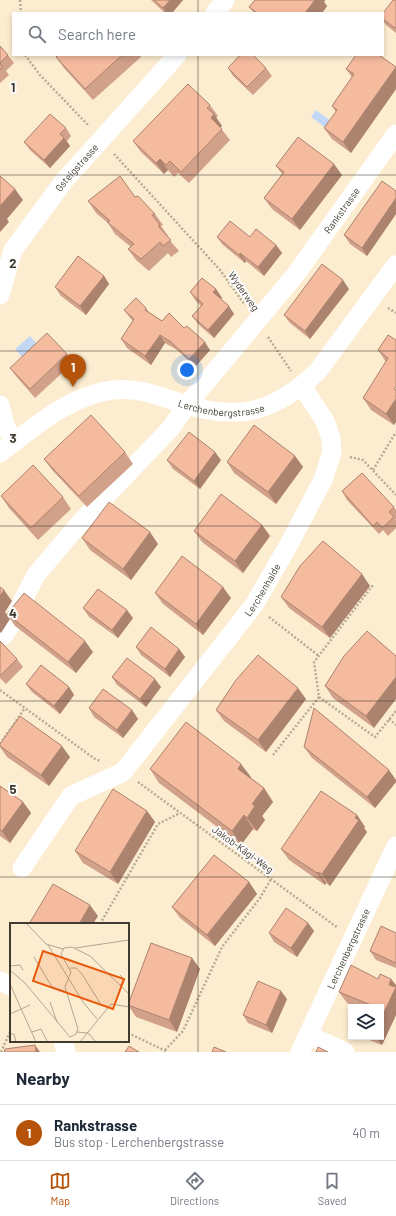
<!DOCTYPE html>
<meta charset="utf-8">
<style>
:root{--surface:#fff;--page:#f2f2f3;--text:#1f2937;--muted:#747a83;--line:#e0e1e3;--accent:#b45309}
body{margin:0;font-family:Barlow,sans-serif;background:var(--page);color:var(--text)}
.controls{position:absolute;right:12px;bottom:12px;display:grid;overflow:hidden;border-radius:0px;box-shadow:0 2px 6px #0003}
.controls button{width:36px;height:36px;display:grid;place-items:center;padding:0;border:0;border-bottom:1px solid var(--line);background:var(--surface);color:var(--text);font:20px sans-serif}
.you{position:absolute;left:187px;top:370px;width:14px;height:14px;margin:-10px;border:3px solid #fff;border-radius:50%;background:#1a73e8;box-shadow:0 0 0 6px #1a73e833}
.badge{display:grid;place-items:center;width:26px;height:26px;border-radius:50%;background:var(--accent);color:#fff;font-size:13px;font-weight:700}
.pin{position:absolute;translate:-50% -33px;filter:drop-shadow(0 1px 2px #0008)}
.pin::after{content:'';position:absolute;top:21px;width:14px;height:12px;background:inherit;clip-path:polygon(0 0,100% 0,50% 100%)}
.list{margin:0;padding:0;list-style:none}
h2{display:flex;justify-content:space-between;align-items:center;height:52px;margin:0;padding:0 16px;font-size:17px}
h2 small{font-size:13px;font-weight:400;color:var(--muted)}
.list li{display:grid;grid-template-columns:26px 1fr auto;gap:12px;align-items:center;box-sizing:border-box;height:56px;padding:0 16px;border-top:1px solid var(--line)}
.list b{display:block;font-size:15px;white-space:nowrap}
.list p{margin:0;font-size:13px;white-space:nowrap;color:var(--muted)}
.list em{font-size:13px;font-style:normal;color:var(--muted)}
.icon{flex:none;width:22px;height:22px;fill:none;stroke:currentColor;stroke-width:2;stroke-linecap:round;stroke-linejoin:round}
.map{position:relative;flex:none;width:396px;height:1052px;overflow:hidden}
.search{position:absolute;background:var(--surface);box-shadow:0 2px 6px #0003;left:12px;right:12px;top:12px;height:44px;display:flex;align-items:center;gap:10px;box-sizing:border-box;padding:0 14px;border-radius:0px;color:var(--muted);font-size:15px}
.sheet{height:108px;background:var(--surface)}
nav{display:flex;justify-content:space-around;align-items:center;box-sizing:border-box;height:56px;border-top:1px solid var(--line);background:var(--surface);font-size:11px;color:var(--muted)}
nav a{display:grid;justify-items:center;gap:2px}
nav .on{color:var(--accent)}
.map>svg:first-child{display:block}
.water{fill:#c4d8f6}
.lines{fill:none;stroke-linecap:round;stroke-linejoin:round}
.path{stroke:#b7ab94;stroke-width:2.5;stroke-dasharray:2 2;stroke-linecap:butt}
.minor{stroke:#fff;stroke-width:19}
.wall{fill:#d2a189}
.shaded-wall{fill:#ab836f}
.building{fill:#f4bb9f;stroke:#ab836f}
.grid{fill:none;stroke:#413b2f;stroke-width:1;stroke-opacity:0.55}
.labels{text-anchor:middle;stroke-width:4;stroke-linejoin:round;paint-order:stroke}
.street-label{font-size:10px;fill:#413b2f;stroke:#fcfcfc}
.inset-road{fill:none;stroke:#b2a690;stroke-width:1}
.view{fill:#e8590c;fill-opacity:0.15;stroke:#e8590c;stroke-width:2}
.inset-edge{fill:none;stroke:#413b2f;stroke-width:2}
.grid-label{font-size:13px;text-anchor:middle;font-weight:bold;fill:#413b2f;stroke:#fcfcfc;stroke-width:4;stroke-linejoin:round;paint-order:stroke}
</style>
<div class="map">
<svg width="396" height="1052" viewBox="0 0 396 1052">
<rect width="100%" height="100%" fill="#fdedd0"/>
<path class="water" d="M316,110L335,124L330,131L311,117Z
M30,336L38,345L23,358L15,349Z"/>
<g class="lines">
<path class="path" d="M20,0L21,13
M25,55L40,75L89,126
M114,154L220,270L245,305
M388,308L396,313
M268,337L291,371
M350,457L363,460L396,495
M373,470L396,432
M269,617L319,656
M0,690L95,759L101,761
M319,697L375,737L396,711
M389,719L396,725
M0,744L25,708
M273,755L319,697L314,662L373,585
M138,782L338,928
M100,924L158,824L180,813
M128,1033L168,1052
M165,1050L183,1031L222,947L260,898L271,879
M1,1052L11,1030"/>
<g class="minor">
<path d="M215,13L225,0"/>
<path id="s1" d="M0,295L13,250L64,181L177,55"/>
<path d="M0,405L5,425L14,442"/>
<path id="s2" d="M0,453C34,427 69,396 112,390C138,387 157,395 180,403C238,422 274,413 318,371L396,265"/>
<path id="s3" d="M0,637L4,635L15,619L24,598L36,575L79,524L170,429L187,405L296,274L396,134"/>
<path id="s4" d="M22,868L71,796L123,772L254,605L288,546L323,480L332,452L331,438L325,421L302,386"/>
<path d="M0,981L11,986"/>
<path d="M308,1035L345,1052"/>
<path d="M63,1041L66,1052"/>
<path id="s5" d="M300,1052L396,846"/>
</g>
</g>
<path class="wall" d="M151,0H183L172,13H165Z
M255,0H325L324,2L327,6L322,13H254L249,7Z
M396,0V33L386,25L383,21V13Z
M0,46L8,55L14,63L6,71L9,75L0,83Z
M58,55H140L141,57L93,100L64,68L56,57Z
M379,55L396,67V89L351,153L332,139L324,128L336,112L332,106L352,77L346,69Z
M228,68H266L272,76L253,95L233,76Z
M210,105L218,116L216,118L222,126L220,127L230,140L189,183L178,173L174,177L168,170L164,174L141,152L133,141Z
M66,128L71,136L67,141L70,146L50,168L30,150L24,142Z
M276,166L342,175L300,230L272,209L264,198L282,174Z
M396,191V214L367,256L350,244L344,235Z
M135,197L155,214L163,225L161,226L168,236L167,237L179,251L171,257L168,253L149,271L136,260L128,249L131,247L115,234L108,223L96,213L88,201Z
M217,237H250L276,245L282,253L264,276L246,261L245,263L223,245Z
M104,276L109,284L86,315L61,296L55,287Z
M216,289L222,298L221,299L234,314L214,338L198,324L192,316L201,306L195,300L190,292Z
M349,289L310,339L290,323L284,315Z
M146,308L149,312L162,321L184,328L210,350L195,367L177,350L165,343L151,365L127,348L121,339L133,321L130,318L124,310Z
M388,335L394,425L371,410L363,398L386,362L378,350Z
M67,354L73,363L35,398L16,376L10,368Z
M125,452L133,464L87,507L52,470L44,459Z
M295,456L303,467L276,504L234,473L227,462Z
M167,460H221L200,489L173,469Z
M342,491L394,507L396,510V519L395,520H396V528L388,536L383,530L379,534L347,500Z
M1,496L63,497L71,509L38,540L9,508Z
M262,525L270,536L243,573L202,542L194,531Z
M82,538L158,544L131,580L90,550Z
M370,586L330,638L289,608L281,597Z
M155,593L231,598L203,635L163,604Z
M83,608L133,618L118,638L89,617Z
M7,614L93,652L76,673L15,626Z
M0,641L17,659L23,667L6,684L0,678Z
M136,647L179,649L185,657L170,677L141,655Z
M344,656L374,728L333,698L325,686Z
M112,677L161,687L146,707L117,685Z
M26,684L69,687L74,695L60,714L32,692Z
M306,699L266,752L224,721L216,710Z
M89,708L132,710L138,719L123,738L94,717Z
M0,744L70,757L49,786L7,757L0,747Z
M304,747L396,780V782L375,808L312,758Z
M150,769L251,777V778L264,788L273,802L262,816L265,820L257,831L253,829L241,845L159,783Z
M0,786L23,802L31,813L10,843L0,836Z
M147,811L155,822L118,884L83,863L75,851Z
M357,815L365,827L364,828L367,832L330,886L326,883L325,885L289,860L281,849Z
M249,882L257,894L215,946L180,918L172,907Z
M308,923L314,931L297,957L274,942L269,933Z
M396,933V968L376,960L370,951Z
M192,958L200,969L177,1032L136,1017L128,1005Z
M378,979L396,985V1015L382,1045L364,1038L363,1037H381V1007H356L347,1003L339,992Z
M287,999L272,1033L248,1023L243,1015Z"/>
<path class="shaded-wall" d="M170,0H183L172,13H166L163,8Z
M315,0H325L324,2L327,6L322,13H305Z
M396,67V89L351,153L343,142Z
M214,114L222,126L219,129L211,118Z
M64,138L70,146L50,168L44,160Z
M160,159L168,170L164,174L156,163Z
M334,164L342,175L300,230L292,219Z
M15,189L23,200L7,219L9,222L0,232V206Z
M396,198V214L367,256L362,248Z
M276,245L282,253L264,276L258,267Z
M240,253L246,261L245,263L239,255Z
M104,276L109,284L86,315L80,306Z
M343,280L349,289L310,339L305,331Z
M216,289L222,298L219,300L213,292Z
M229,306L234,314L214,338L208,330Z
M160,335L165,343L151,365L145,356Z
M205,342L210,350L195,367L189,359Z
M396,399V422L394,425L386,414Z
M215,452L221,460L200,489L194,481Z
M295,456L303,467L276,504L268,492Z
M262,525L270,536L243,573L235,561Z
M150,532L158,544L131,580L123,569Z
M362,574L370,586L330,638L322,627Z
M223,587L231,598L203,635L196,624Z
M4,590L12,601L5,612L10,619L1,633L0,632V596Z
M127,610L133,618L118,638L112,630Z
M85,641L93,652L76,673L68,662Z
M179,649L185,657L170,677L165,669Z
M396,677V699L374,728L366,716Z
M155,679L161,687L146,707L140,699Z
M69,687L74,695L60,714L54,706Z
M298,688L306,699L266,752L258,740Z
M132,710L138,719L123,738L117,730Z
M62,746L70,757L49,786L41,775Z
M241,764L251,777L248,782L238,769Z
M389,770L396,780V782L375,808L367,797Z
M264,788L273,802L262,816L265,820L257,831L247,818L252,804Z
M23,802L31,813L10,843L2,831Z
M147,811L155,822L118,884L110,872Z
M244,815L253,829L241,845L232,831Z
M357,815L365,827L364,828L367,832L330,886L322,874Z
M318,872L326,883L325,885L317,873Z
M249,882L257,894L215,946L207,935Z
M90,905L98,916L93,924H79Z
M308,923L314,931L297,957L291,948Z
M192,958L200,969L177,1032L169,1020Z
M391,979L396,985V1015L382,1045L376,1037H381V1019L389,985Z
M281,991L287,999L272,1033L266,1025Z
M35,1045L40,1052H36Z"/>
<path class="building" d="M154,0H170L163,8Z
M255,0H315L305,13H257L249,7Z
M393,0H396V27L395,28L383,19V13Z
M0,46L8,55L0,63Z
M58,55H122L85,89L56,57Z
M240,55H253L266,68L247,87L228,68Z
M356,55H379L396,67L343,142L324,128L337,110L332,106L354,74L346,69Z
M0,63L3,67L0,70Z
M188,84L210,105L207,108L214,114L211,118L222,129L181,172L170,161L166,165L160,159L156,163L133,141Z
M50,114L66,128L60,134L64,138L44,160L24,142Z
M298,137L334,164L292,219L264,198L284,172L276,166Z
M0,176L15,189L0,206Z
M120,176L135,197L138,196L155,214L152,215L160,225L158,226L171,240L163,246L160,242L141,259L128,249L134,244L107,222L110,221L88,201Z
M382,181L396,191V198L362,248L344,235Z
M230,221L250,237L256,229L276,245L258,267L240,253L239,255L217,237Z
M78,256L104,276L80,306L55,287Z
M322,264L343,280L305,331L284,315Z
M202,278L216,289L213,292L229,306L208,330L192,316L203,304L190,292Z
M136,298L146,308L145,310L162,321L169,313L184,328L187,326L205,342L189,359L171,342L160,335L145,356L121,339L134,319L124,310Z
M47,333L67,354L30,389L10,368Z
M388,335L396,340V387L394,389L396,390V399L386,414L363,398L388,358L378,350Z
M91,415L125,452L79,496L44,459Z
M254,425L295,456L268,492L227,462Z
M189,432L215,452L194,481L167,460Z
M33,465L63,497L31,528L1,496Z
M362,473L394,507L389,512L394,517L382,528L377,522L373,526L342,491Z
M221,494L262,525L235,561L194,531Z
M109,502L150,532L123,569L82,538Z
M323,541L362,574L322,627L281,597L300,566Z
M182,556L223,587L196,624L155,593Z
M0,587L4,590L0,596Z
M98,589L127,610L112,630L83,608Z
M24,593L85,641L68,662L7,614Z
M151,627L179,649L165,669L136,647Z
M367,631L396,656V677L366,716L325,686L344,656Z
M0,641L17,659L0,676Z
M258,655L298,688L258,740L216,710L236,680Z
M127,658L155,679L140,699L112,677Z
M41,665L69,687L54,706L26,684Z
M103,689L132,710L117,730L89,708Z
M314,708L389,770L367,797L304,747Z
M20,716L62,746L41,775L0,746V744Z
M186,722L241,764L238,769L264,788L252,804L255,806L247,818L244,815L232,831L150,769Z
M0,786L23,802L2,831L0,830Z
M113,789L147,811L110,872L75,851Z
M321,791L357,815L355,818L359,820L322,874L318,872L317,873L281,849Z
M214,855L249,882L207,935L172,907Z
M53,884L90,905L79,924H29Z
M286,908L308,923L291,948L269,933Z
M381,926L396,933V963L370,951Z
M151,943L192,958L169,1020L128,1005Z
M351,965L378,979L380,974L391,979L389,985L396,987L381,1019V1007H370L371,1005L339,992Z
M258,981L281,991L266,1025L243,1015Z
M35,1045L36,1052H4L5,1049Z
M129,1046L139,1052H125Z
M214,1047L226,1052H212Z
M318,1047L328,1052H316Z"/>
<path class="grid" d="M198,0V13M198,55V1052M0,175H396M0,351H396M0,526H396M0,701H396M0,877H396"/>
<g class="labels">
<g class="street-label">
<text dy="4" stroke="none"><textPath href="#s1" startOffset="151">Gsteigstrasse</textPath></text>
<text dy="4" stroke="none"><textPath href="#s3" startOffset="549">Rankstrasse</textPath></text>
<text transform="translate(244 291) rotate(55)" y="4">Wyderweg</text>
<text dy="4" stroke="none"><textPath href="#s2" startOffset="242">Lerchenbergstrasse</textPath></text>
<text dy="4" stroke="none"><textPath href="#s4" startOffset="374">Lerchenhalde</textPath></text>
<text transform="translate(243 849) rotate(36)" y="4">Jakob-Kägi-Weg</text>
<text dy="4" stroke="none"><textPath href="#s5" startOffset="114">Lerchenbergstrasse</textPath></text>
</g>
</g>
<g transform="translate(10 923)">
<rect width="119" height="119" fill="#fdedd0"/>
<path class="inset-road" d="M16,0L36,21L53,26M38,22L73,79L87,96M65,25L119,17M24,34L42,64L57,69M0,43L10,42L13,47M60,45H66L72,51L90,80M0,47L15,60L60,114L66,111L68,106L55,64L61,49L51,31L54,25L62,24L80,33L119,71M0,61L26,119M110,62L115,57L110,52M40,79L47,99M0,91L20,82M22,109L31,106L37,118M67,109L78,110L86,119M0,111H4L6,119M70,119L101,81L119,84"/>
<path class="view" d="M33,28L114,56L103,86L23,58Z"/>
<rect width="119" height="119" class="inset-edge"/>
</g>
<g class="grid-label">
<text x="13" y="92">1</text>
<text x="13" y="268">2</text>
<text x="13" y="443">3</text>
<text x="13" y="618">4</text>
<text x="13" y="794">5</text>
</g>
</svg>
<div class="controls">
<button><svg class="icon" aria-label="layers" viewBox="0 0 24 24"><path d="M12 4l9 5-9 5-9-5zM3 14l9 5 9-5"/></svg></button>
</div>
<div class="you"></div>
<div class="pin badge" style="left:73px;top:387px">1</div>
<div class="search"><svg class="icon" aria-label="search" viewBox="0 0 24 24"><circle cx="10" cy="10" r="6"/><path d="M15 15l6 6"/></svg>Search here</div>
</div>
<section class="sheet">
<h2>Nearby<small></small></h2>
<ul class="list">
<li><span class="badge">1</span><div><b>Rankstrasse</b><p>Bus stop · Lerchenbergstrasse</p></div><em>40 m</em></li>
</ul>
</section>
<nav>
<a class="on"><svg class="icon" aria-label="map" viewBox="0 0 24 24"><path d="M3 6l6-2 6 2 6-2v14l-6 2-6-2-6 2zM9 4v14M15 6v14"/></svg>Map</a>
<a><svg class="icon" aria-label="directions" viewBox="0 0 24 24"><path d="M12 3l9 9-9 9-9-9zM9 14v-3h6M13 9l2 2-2 2"/></svg>Directions</a>
<a><svg class="icon" aria-label="saved" viewBox="0 0 24 24"><path d="M7 4h10v16l-5-4-5 4z"/></svg>Saved</a>
</nav>
